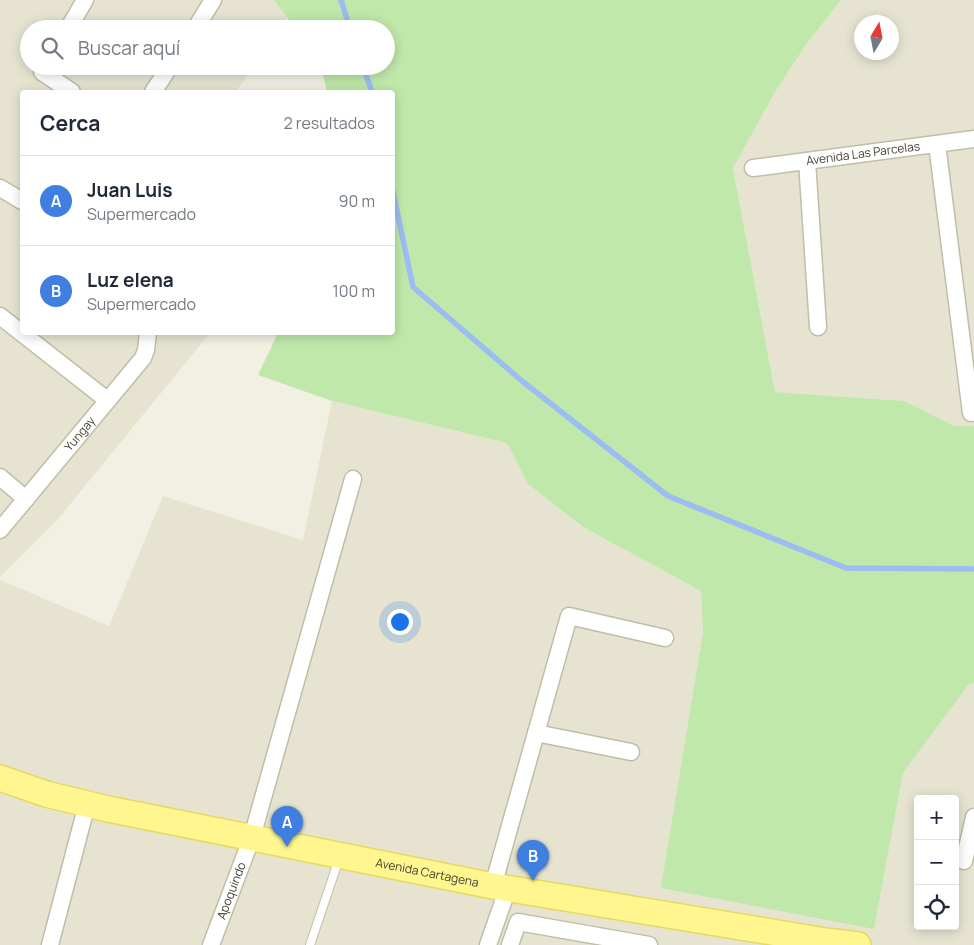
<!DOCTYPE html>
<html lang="es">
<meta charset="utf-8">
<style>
:root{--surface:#fff;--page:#f6f6f7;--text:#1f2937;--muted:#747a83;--line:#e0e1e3;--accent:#844324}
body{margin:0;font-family:Manrope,sans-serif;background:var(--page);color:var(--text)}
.controls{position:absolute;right:15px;bottom:15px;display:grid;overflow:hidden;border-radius:5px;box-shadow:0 2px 12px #0003}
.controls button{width:45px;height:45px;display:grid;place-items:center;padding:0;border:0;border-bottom:1px solid var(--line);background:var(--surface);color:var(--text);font:25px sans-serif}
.compass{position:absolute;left:854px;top:15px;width:45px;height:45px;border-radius:50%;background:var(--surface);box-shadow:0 2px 12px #0003;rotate:10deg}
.you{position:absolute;left:399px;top:621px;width:18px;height:18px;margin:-12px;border:4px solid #fff;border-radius:50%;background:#1a73e8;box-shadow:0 0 0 8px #1a73e833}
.badge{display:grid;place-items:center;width:32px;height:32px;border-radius:50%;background:var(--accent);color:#fff;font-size:16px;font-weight:700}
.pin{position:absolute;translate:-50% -41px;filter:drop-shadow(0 1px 2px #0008)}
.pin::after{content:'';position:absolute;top:26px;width:18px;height:15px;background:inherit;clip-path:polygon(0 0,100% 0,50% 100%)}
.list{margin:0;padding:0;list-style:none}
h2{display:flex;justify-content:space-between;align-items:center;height:65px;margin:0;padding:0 20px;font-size:21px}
h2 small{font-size:16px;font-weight:400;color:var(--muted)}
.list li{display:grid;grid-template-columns:32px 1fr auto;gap:15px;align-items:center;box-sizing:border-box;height:90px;padding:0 20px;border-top:1px solid var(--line)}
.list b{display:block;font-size:19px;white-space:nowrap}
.list p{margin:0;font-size:16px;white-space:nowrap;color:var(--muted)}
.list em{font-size:16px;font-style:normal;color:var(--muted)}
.icon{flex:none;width:28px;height:28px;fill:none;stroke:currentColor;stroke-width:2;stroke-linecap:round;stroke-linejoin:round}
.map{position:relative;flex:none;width:974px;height:945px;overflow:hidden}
.search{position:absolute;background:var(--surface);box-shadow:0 2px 12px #0003;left:20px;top:20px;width:375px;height:55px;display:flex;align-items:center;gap:12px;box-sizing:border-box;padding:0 18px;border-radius:28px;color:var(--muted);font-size:19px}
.panel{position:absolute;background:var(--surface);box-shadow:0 2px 12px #0003;left:20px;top:90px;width:375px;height:245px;border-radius:5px}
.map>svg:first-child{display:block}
.residential{fill:#e6e4d1;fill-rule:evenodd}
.green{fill:#bfe8aa}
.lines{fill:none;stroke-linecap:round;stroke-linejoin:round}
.stream{stroke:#9cbdf1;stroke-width:5.5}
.service-casing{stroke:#c0bda8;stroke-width:10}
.minor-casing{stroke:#c0bda8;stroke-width:19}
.primary-casing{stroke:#e6d95d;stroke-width:28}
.service{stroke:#fff;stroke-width:8}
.minor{stroke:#fff;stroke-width:16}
.primary{stroke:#fff68f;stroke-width:25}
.labels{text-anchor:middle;stroke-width:5;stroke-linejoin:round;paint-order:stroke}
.street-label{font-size:12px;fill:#444133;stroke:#fff}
</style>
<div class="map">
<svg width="974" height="945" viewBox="0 0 974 945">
<rect width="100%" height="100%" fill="#f2f0e3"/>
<path class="residential" d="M0,0H274L287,17L279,29H29V66H254L236,92H22V332L210,333L58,519L0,577Z
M841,0H974V426H955L904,401L775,392L733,168L775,92L805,46ZM862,22H892V52H862Z
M332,401L507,443L528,484L583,527L701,591L703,632L874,929L903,773L969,684L974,683V945H0V580L109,626L163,496L303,540ZM918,799H955V926H918Z"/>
<path class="green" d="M274,0H841L805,46L775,92L733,168L775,392L904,401L955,426H974V683L969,684L903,773L874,929L661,888L703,632L701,591L583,527L528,484L507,443L332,401L258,375L278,333L392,332V92H327L321,66H386V29H296Z"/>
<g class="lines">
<path class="stream" d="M341,0L350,29
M363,66L372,92
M392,187L413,287L522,381L668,496L846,568L974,569"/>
<g class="service-casing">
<path id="service" d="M310,945L339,859"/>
</g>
<g class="minor-casing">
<g id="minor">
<path d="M68,29L85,0"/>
<path d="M195,29L213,0"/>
<path d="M46,66L42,72L72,92"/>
<path d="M153,92L170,66"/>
<path d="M937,144L971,413"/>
<path d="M807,161L818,327"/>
<path id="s1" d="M753,168L974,139"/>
<path d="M0,188L22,201"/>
<path d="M0,316L107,400"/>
<path d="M0,477L26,499"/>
<path id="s2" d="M0,530L143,358L146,350L148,332"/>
<path d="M536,733L631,752"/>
<path d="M964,861L974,817"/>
<path d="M493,886L569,616L665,638"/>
<path d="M50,945L87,804"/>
<path id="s3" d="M211,945L252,837L353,479"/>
<path d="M488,945L508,888"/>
<path d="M510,945L518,922L649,945"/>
</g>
</g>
<g class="primary-casing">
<g id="primary">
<path id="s4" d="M0,778L46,794L108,809L493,886L826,941L858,945"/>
</g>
</g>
<use href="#service" class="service"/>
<use href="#minor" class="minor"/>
<use href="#primary" class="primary"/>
</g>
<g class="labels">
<g class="street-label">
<text dy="4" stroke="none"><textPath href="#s1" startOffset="111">Avenida Las Parcelas</textPath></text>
<text dy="4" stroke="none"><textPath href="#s2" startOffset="125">Yungay</textPath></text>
<text dy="4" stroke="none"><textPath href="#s4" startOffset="438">Avenida Cartagena</textPath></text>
<text dy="4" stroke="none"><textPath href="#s3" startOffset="58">Apoquindo</textPath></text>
</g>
</g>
</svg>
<div class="controls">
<button>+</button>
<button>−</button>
<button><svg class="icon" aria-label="locate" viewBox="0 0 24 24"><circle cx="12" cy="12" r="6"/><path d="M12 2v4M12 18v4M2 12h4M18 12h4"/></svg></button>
</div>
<svg class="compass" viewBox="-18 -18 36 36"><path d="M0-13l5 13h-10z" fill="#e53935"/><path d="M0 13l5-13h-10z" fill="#747a83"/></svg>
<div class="you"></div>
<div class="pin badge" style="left:287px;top:847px;background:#3f7fe0">A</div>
<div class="pin badge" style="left:533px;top:881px;background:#3f7fe0">B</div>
<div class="search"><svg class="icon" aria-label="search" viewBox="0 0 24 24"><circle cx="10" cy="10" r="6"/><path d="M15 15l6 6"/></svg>Buscar aquí</div>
<section class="panel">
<h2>Cerca<small>2 resultados</small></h2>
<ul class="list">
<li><span class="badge" style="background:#3f7fe0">A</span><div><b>Juan Luis</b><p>Supermercado</p></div><em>90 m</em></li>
<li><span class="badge" style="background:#3f7fe0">B</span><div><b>Luz elena</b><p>Supermercado</p></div><em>100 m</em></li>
</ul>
</section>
</div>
